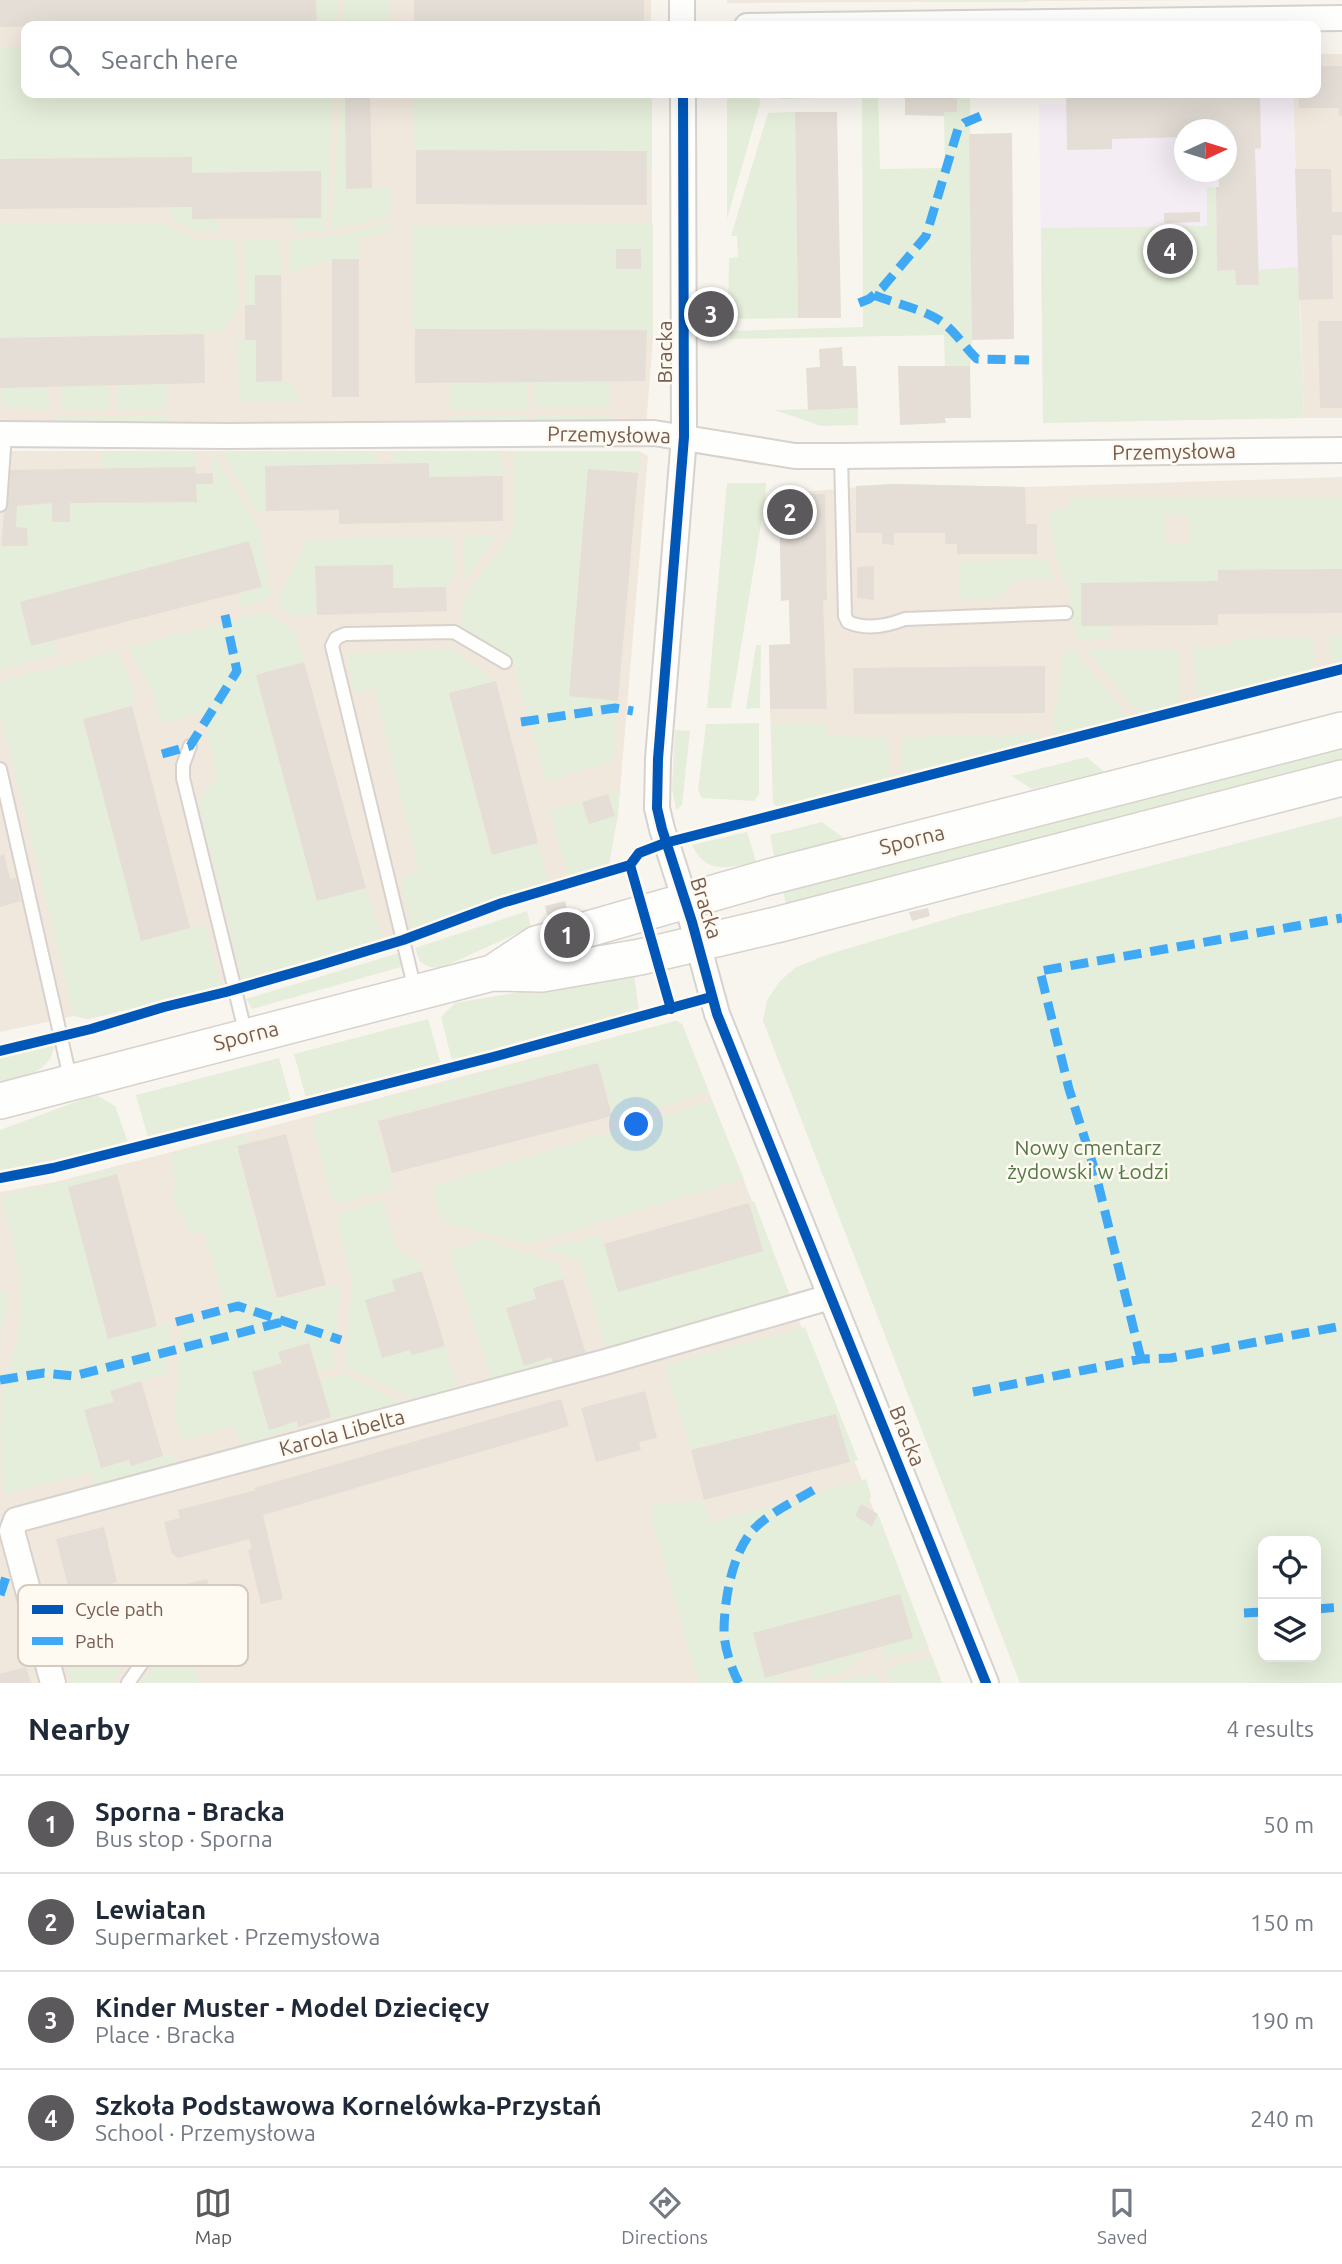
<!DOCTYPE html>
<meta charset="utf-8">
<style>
:root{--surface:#fff;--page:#f2f2f3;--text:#1f2937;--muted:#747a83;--line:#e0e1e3;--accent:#5b595b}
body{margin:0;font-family:Ubuntu,sans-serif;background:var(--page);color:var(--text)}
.controls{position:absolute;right:21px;bottom:21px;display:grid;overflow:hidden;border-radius:14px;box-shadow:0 7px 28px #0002}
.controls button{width:63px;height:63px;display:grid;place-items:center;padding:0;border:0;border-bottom:2px solid var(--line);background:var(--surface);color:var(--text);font:35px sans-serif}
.compass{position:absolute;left:1174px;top:119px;width:63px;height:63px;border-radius:50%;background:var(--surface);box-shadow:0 7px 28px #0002;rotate:86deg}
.you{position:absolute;left:637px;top:1125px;width:24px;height:24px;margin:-18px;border:5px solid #fff;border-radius:50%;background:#1a73e8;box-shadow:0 0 0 10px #1a73e833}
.badge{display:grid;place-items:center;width:46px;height:46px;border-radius:50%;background:var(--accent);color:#fff;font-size:23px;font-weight:700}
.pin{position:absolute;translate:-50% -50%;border:4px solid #fff;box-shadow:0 2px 7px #0006}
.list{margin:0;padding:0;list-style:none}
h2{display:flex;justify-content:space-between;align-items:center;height:91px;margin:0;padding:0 28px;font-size:30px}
h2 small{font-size:23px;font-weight:400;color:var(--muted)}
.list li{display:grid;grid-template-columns:46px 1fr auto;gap:21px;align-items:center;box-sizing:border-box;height:98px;padding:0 28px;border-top:2px solid var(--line)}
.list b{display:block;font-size:26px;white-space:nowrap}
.list p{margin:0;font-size:23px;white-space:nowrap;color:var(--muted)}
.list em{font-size:23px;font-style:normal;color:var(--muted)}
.icon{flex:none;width:38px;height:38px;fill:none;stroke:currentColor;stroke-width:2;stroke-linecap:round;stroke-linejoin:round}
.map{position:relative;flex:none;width:1342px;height:1683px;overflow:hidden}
.search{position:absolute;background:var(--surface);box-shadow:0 7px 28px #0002;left:21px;right:21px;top:21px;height:77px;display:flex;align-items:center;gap:18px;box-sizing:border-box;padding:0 24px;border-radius:14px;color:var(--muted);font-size:26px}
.sheet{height:483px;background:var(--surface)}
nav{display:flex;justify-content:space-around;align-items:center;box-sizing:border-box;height:98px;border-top:2px solid var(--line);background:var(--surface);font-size:19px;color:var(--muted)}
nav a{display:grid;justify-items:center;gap:4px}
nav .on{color:var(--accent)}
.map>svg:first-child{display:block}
.residential{fill:#f0e8dd}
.education{fill:#f5edf4;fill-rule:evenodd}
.green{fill:#e5eeda;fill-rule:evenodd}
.building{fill:#e4ded6}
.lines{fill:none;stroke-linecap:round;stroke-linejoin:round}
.lane-casing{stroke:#d7d2cd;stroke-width:16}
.street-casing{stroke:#d7d2cd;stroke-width:28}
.secondary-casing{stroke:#d8d2cc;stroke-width:38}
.lane{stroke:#fefefd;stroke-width:12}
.street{stroke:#fefefd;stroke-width:24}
.secondary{stroke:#fefefd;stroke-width:35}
.quiet{stroke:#3fa9f5;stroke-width:9;stroke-dasharray:18 9;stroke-linecap:butt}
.cycleway-casing{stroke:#fef9f1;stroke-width:15}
.cycleway{stroke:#0057b8;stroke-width:10}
.labels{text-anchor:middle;stroke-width:5;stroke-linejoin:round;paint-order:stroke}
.street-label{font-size:21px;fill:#765e4f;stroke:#fef9f1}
.park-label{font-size:21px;fill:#547a47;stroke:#fef9f1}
.key{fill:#fef9f1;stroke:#d5cac0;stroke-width:2}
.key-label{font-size:19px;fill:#765e4f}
</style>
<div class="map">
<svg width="1342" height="1683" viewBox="0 0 1342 1683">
<rect width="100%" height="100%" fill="#f8f5ef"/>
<path class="residential" d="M0,0H651V26H26V93H651L653,338L646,426L0,428Z
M727,0H1228L727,3Z
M1316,54H1342V418H1304L1293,93H1316Z
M0,451H639L648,456L620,791L609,864L412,931L243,982L88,1019L74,1016L0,1032Z
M1342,477V664L909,774L780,809L773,803L770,709L790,644L789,600L779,494L894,484L1025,487Z
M676,1021L682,1024L942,1683H0V1192L55,1182Z"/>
<path class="education" d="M1066,93H1293L1304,418L1043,423L1039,104H1066ZM1184,130H1226V172H1184Z"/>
<path class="green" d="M316,0H337V26H317Z
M344,0H390V26H344Z
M924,0H1029V2H924Z
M0,47H26V93H333L326,231H293L292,218H321L320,171L192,173V157L0,159Z
M341,93H345L346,188H391L390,217L331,229Z
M413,93H652V172H647V151L414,150Z
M727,93H759L760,104L727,219Z
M786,93H852V97L780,99Z
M862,93H878L880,169L945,168L944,112H957V97H970L972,340L970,366H945L944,335L730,339L729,331L863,327Z
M795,112L798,318L728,319L729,258L738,257L737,236H731L768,113Z
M1216,187L1217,271L1235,270L1236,285H1259V270L1298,267L1304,418L1043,423L1041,228L1207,226V188Z
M192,207V219H219V231L198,232L170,217V208Z
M164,223L196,240L236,239L239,305L223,332L0,338V224Z
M391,224V230L359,239V259H332L290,273V239L322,238Z
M653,224V338H646V330L412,329V225ZM616,249H641V269H616Z
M280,239L281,275H255V305H245L244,240Z
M256,340V381H282L298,388V401L239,402L238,341Z
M528,382L527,409H450V383Z
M534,382H609L610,408H534Z
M168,384L167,409L118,410L117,385Z
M109,385L110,410H62L61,386Z
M48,387L49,410L1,406V388Z
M858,408V425L821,426L775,410Z
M528,415V427H450V416Z
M534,415H611L612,427L534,426Z
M168,416L167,427L55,429V417Z
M195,451V467L102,470L101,452Z
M211,451L259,527L270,594L266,600L241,607L238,593L262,587L249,541L21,602L31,646L55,640L58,654L0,669V547L28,545L27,529L16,527L17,506L52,503V522H70V503L197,502L196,484H212Z
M222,451H376L377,464L266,466V511H256Z
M498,451L502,456L503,476L429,477V463L391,465L394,452Z
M518,451H639L638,473L588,469L569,696L618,701L614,761L545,781L512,659L460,632L463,604L467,592L513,533V456Z
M727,483H766L765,500L731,708H707Z
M1342,497V569L1218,570V581L1111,626L1110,640H1078L1070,616V581H1063L1048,518L1055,509L1070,508V498ZM1189,515L1190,542L1166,543L1165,516Z
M497,535L465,580L463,536Z
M453,537L455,574L446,587L393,588L392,565L316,566L317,615L294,616L277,603L307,539Z
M1048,560L1053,579L1017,580L996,600H961L959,561Z
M269,611L297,635L304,662L256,675L317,900L366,888L383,941L243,982L198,801L217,778L202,712L161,723L154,693L128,647Z
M1342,635V664L1338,665L1331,659L1328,636Z
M1313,637L1315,661L1312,670L1204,698L1196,693L1192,648L1228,646L1236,639Z
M756,645H761L760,708L746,709Z
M453,649L496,681L449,694L491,855L538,843L548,881L412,931L400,877L419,871L375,689L355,694L346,654Z
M1087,649H1179L1181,695L1177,705L1138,714Z
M1064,650H1074L1127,716L1053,738V721Z
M116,651L134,687L132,706L83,719L141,941L205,925L221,988L88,1019L74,1016L0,711V682Z
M759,723V794L754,801L702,798L698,790L706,724Z
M772,723H827L828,736L888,737L889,773L880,783L780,809L773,803Z
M675,730L690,731L682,805L676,810L672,788Z
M1036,734L1037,741L909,774L902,770L901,737Z
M1342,748V761L786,904L783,891Z
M1087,757L1104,772L1032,789L1011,776Z
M620,791L618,815L609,864L568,876L550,810L582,802L589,823L615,816L608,794Z
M1342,816V1683H1020L763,1021L767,1000L780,981L795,968L826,955L957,916ZM1263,1541H1316V1657H1263Z
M822,822L845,839L774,856L770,835Z
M747,832L756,861C729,868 706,875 692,845Z
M527,911L531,927L441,968L430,967L420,962L415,948Z
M399,953L401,967L252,1009L246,999Z
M634,973L639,1013L452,1061L441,1017L455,1003Z
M428,1019L441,1064L306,1098L294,1054Z
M676,1021L682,1024L709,1092L615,1122L599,1062L376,1120L394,1188L340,1204L331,1198L313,1125L317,1116Z
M55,1043C50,1075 26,1075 0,1081V1056Z
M279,1058L291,1101L148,1138L136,1095Z
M98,1096L115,1106L128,1142L52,1163L0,1173V1130L89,1097Z
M712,1101L744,1179L526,1244L442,1222L432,1186Z
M247,1134L249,1142L236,1146L275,1300L340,1284L333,1367L317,1372L308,1343L278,1352L282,1363L269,1429L297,1421L298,1427L240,1445L234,1426L182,1440L175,1414L181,1325L227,1313L204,1232L189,1234L182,1211L177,1210L171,1190L178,1189L169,1154Z
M116,1168L117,1174L69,1187L109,1338L171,1322L167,1373L110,1391L114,1402L84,1411L101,1468L129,1460L131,1466L173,1454L175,1464L94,1488L90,1472L4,1494C0,1473 0,1424 1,1403C6,1373 18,1344 20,1313C23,1272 12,1236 1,1197Z
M382,1200L396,1249L419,1261L422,1271L392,1281L412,1355L445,1346L458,1387L416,1399L345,1367L352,1281L337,1223L342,1213Z
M754,1201L791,1298L607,1351L579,1260L542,1249L601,1235L618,1292L762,1251L749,1203Z
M484,1239L559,1264L563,1279L533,1289L536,1299L524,1365L551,1357L553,1363L586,1354L587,1358L493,1381L449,1250Z
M8,1289L9,1303L0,1336V1291Z
M805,1327L858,1460L850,1462L836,1414L691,1450L665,1365Z
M345,1374L401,1402L332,1422L320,1381Z
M866,1479L871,1496L866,1507L861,1505L855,1516L872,1525L878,1514L929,1648L886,1659L882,1646L912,1638L900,1594L753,1633L792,1670L778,1683H698L648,1506L704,1500L711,1523Z
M179,1627L200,1683H142L152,1668L149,1655L154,1653L150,1638L133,1642L136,1654L131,1655L111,1683H72L64,1655Z
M869,1650L846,1671L812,1681L808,1666Z
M932,1657L942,1683H891L887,1668Z
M876,1672L878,1683H832Z"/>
<path class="building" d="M0,0H316L317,26H189V24L0,27Z
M414,0H644V26H414Z
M1316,66H1342V116H1339V108H1299V93H1316Z
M345,93H370L372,188L346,189Z
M905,93H970V97H957V112H944V116L905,115Z
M1066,93H1260L1261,148L1255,149L1259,285H1236L1235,270L1217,271L1216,187H1219L1218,172H1226V130H1184V137L1112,139V149L1067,150Z
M795,112H837L841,318H798Z
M1012,133L1014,339L972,340L969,134Z
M416,150L647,151V205L416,204Z
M192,157V173L321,171V218L192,219V207L0,209V159Z
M1295,169H1331L1332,212H1342V235H1332L1333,299L1299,300Z
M1200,212V222L1164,223V213Z
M616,249H641V269H616Z
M332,259H359V397H332Z
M255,275H281L282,381L256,382V340H245V305H255Z
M1318,321H1342V408H1320Z
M415,329L647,330L645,381L415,383Z
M204,334L205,383L0,388V338Z
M842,347L843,366H856L858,408L808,410L806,368L820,367L819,349Z
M898,366H970L971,418H945L946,423L900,425Z
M429,463V477L503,476V521L339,524V510L266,511L265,466Z
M195,467L196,474L213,473V484H196L197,502L70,503V522H52V503L17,506L16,527L27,528L28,546H1L8,470Z
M588,469L638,473L618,701L569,696Z
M894,484L1025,487L1026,524H1037V554H957V544H945V533H894V545L882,544V533H856V486Z
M779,494H825L827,600L823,601L827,709H770L769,645L790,644L789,600L781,601Z
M249,541L262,587L31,646L20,602Z
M393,565V588L446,587L447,611L317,615L315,566Z
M874,566V600L857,598V567Z
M1342,569V613L1218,614V625L1081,626V583L1218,581V570Z
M304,662L366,888L317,901L256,675Z
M1045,666V713L854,714L853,668Z
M496,681L538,843L492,855L449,693Z
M132,706L190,928L141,941L83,719Z
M608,794L615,816L589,824L582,802Z
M4,854L10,879L16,878L21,901L0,907V856Z
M565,901L567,909L547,915L545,906Z
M928,908L930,916L912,921L909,912Z
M598,1063L612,1116L392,1173L378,1121Z
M286,1134L326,1285L277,1298L237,1146Z
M117,1174L157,1326L108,1339L68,1187Z
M749,1203L763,1251L618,1292L604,1244Z
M422,1271L445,1346L412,1355L410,1350L382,1358L365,1300L395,1291L392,1280Z
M563,1279L586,1354L553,1363L551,1357L524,1366L506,1308L536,1299L533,1288Z
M309,1343L331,1417L298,1427L297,1421L269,1430L252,1372L282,1363L278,1352Z
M141,1381L163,1456L131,1466L129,1460L101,1468L84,1410L114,1402L110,1391Z
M645,1391L657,1438L639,1442L641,1450L596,1462L581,1408Z
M561,1399L569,1426L263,1515L283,1599L261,1604L248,1550L252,1548L249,1539L178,1558L172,1554L164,1522L180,1518L178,1510L256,1490L254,1488Z
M836,1414L850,1462L704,1500L691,1450Z
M861,1504L878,1514L872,1526L855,1516Z
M104,1527L117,1582L70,1594L56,1539Z
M207,1579L210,1593L223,1590L229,1614L179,1627L169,1588Z
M900,1594L913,1638L765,1678L753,1633Z
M26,1667L31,1683H0V1674Z"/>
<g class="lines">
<g class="lane-casing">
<path id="lane" d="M841,456L845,616L848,622C866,630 887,626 905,619L1066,613
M0,505L5,434
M190,746L183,765V778L246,1035
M0,769L71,1082
M415,990L332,646L336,638L345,634L454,632L505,662
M128,1683L144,1660"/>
</g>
<g class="street-casing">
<path id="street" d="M682,0V26
M747,26L1342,18
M683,93L684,437L658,759L657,808L662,829L692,922L717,1014L986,1683
M0,434L228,436L654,433L795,456H841L1342,450
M53,1683L12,1531L16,1520L605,1362L830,1297"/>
</g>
<g class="secondary-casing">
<path id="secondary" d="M492,973L536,944L769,877L1342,730
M0,1101L492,973L542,974L640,957L780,924L1342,778"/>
</g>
<use href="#lane" class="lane"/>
<use href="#street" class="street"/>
<use href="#secondary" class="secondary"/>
<path class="quiet" d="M874,295C894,303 926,310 942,322C956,332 965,348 977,359L1029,360
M859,303L869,299L882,288L926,236L958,129L964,123L983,115
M521,722L615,708L633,711
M162,754L190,746L237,671L225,615
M176,1322L238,1306L341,1340
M1141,1359L1095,1171L1069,1089L1040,971L1342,918
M0,1380L44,1373L74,1376L286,1321
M973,1392L1141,1359L1171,1358L1342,1326
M0,1595L8,1571
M1316,1609L1342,1607
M1244,1613L1263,1612
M739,1683C732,1671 724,1646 724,1632C724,1601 732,1552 754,1529C770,1512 797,1500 817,1488"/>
<g class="cycleway-casing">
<path id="cycleway" d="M683,93L684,437L658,759L657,808L662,829L692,922L717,1014L986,1683
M630,865L671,1009
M0,1051L91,1029L164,1007L226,992L317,966L403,940L502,903L630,865L639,853L665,843L1342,669
M0,1178L53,1168L493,1057L711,997"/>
</g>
<use href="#cycleway" class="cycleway"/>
</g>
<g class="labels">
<g class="street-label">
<text transform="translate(665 352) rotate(-90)" y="7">Bracka</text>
<text transform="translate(609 435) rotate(1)" y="7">Przemysłowa</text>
<text transform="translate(1174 452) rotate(-1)" y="7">Przemysłowa</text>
<text transform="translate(912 840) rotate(-14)" y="7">Sporna</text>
<text transform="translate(706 908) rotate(73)" y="7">Bracka</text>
<text transform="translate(246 1036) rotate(-14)" y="7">Sporna</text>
<text transform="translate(342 1433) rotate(-15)" y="7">Karola Libelta</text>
<text transform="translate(907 1436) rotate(68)" y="7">Bracka</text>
</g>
<g class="park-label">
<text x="1088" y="1155">Nowy cmentarz<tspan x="1088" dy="24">żydowski w Łodzi</tspan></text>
</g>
</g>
<rect x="18" y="1585" width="230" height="81" rx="10" class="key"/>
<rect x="32" y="1605" width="31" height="9" fill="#0057b8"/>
<rect x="32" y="1637" width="31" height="8" fill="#3fa9f5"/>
<g class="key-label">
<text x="75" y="1616">Cycle path</text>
<text x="75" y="1648">Path</text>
</g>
</svg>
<div class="controls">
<button><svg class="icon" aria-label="locate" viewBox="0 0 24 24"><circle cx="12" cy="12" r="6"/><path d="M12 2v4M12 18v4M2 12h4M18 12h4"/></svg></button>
<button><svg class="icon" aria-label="layers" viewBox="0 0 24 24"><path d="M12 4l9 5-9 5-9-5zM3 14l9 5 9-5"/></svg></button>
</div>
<svg class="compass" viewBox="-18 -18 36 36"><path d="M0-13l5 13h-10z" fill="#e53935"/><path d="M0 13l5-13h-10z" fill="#747a83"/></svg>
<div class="you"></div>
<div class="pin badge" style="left:567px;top:935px">1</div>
<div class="pin badge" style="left:790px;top:512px">2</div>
<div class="pin badge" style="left:711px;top:314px">3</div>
<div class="pin badge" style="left:1170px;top:251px">4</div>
<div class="search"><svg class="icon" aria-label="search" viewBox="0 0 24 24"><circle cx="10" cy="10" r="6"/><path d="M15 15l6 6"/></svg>Search here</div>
</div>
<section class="sheet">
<h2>Nearby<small>4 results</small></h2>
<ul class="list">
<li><span class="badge">1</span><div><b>Sporna - Bracka</b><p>Bus stop · Sporna</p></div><em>50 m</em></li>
<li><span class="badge">2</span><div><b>Lewiatan</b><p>Supermarket · Przemysłowa</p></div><em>150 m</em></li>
<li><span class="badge">3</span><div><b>Kinder Muster - Model Dziecięcy</b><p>Place · Bracka</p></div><em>190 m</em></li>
<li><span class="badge">4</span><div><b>Szkoła Podstawowa Kornelówka-Przystań</b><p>School · Przemysłowa</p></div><em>240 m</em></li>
</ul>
</section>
<nav>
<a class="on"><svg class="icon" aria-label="map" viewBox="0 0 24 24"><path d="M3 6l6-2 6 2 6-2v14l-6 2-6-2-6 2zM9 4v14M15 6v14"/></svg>Map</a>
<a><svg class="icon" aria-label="directions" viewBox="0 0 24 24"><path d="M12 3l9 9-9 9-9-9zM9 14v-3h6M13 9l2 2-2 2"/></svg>Directions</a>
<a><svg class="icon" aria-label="saved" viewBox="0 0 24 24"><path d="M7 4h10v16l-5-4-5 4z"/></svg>Saved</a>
</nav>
